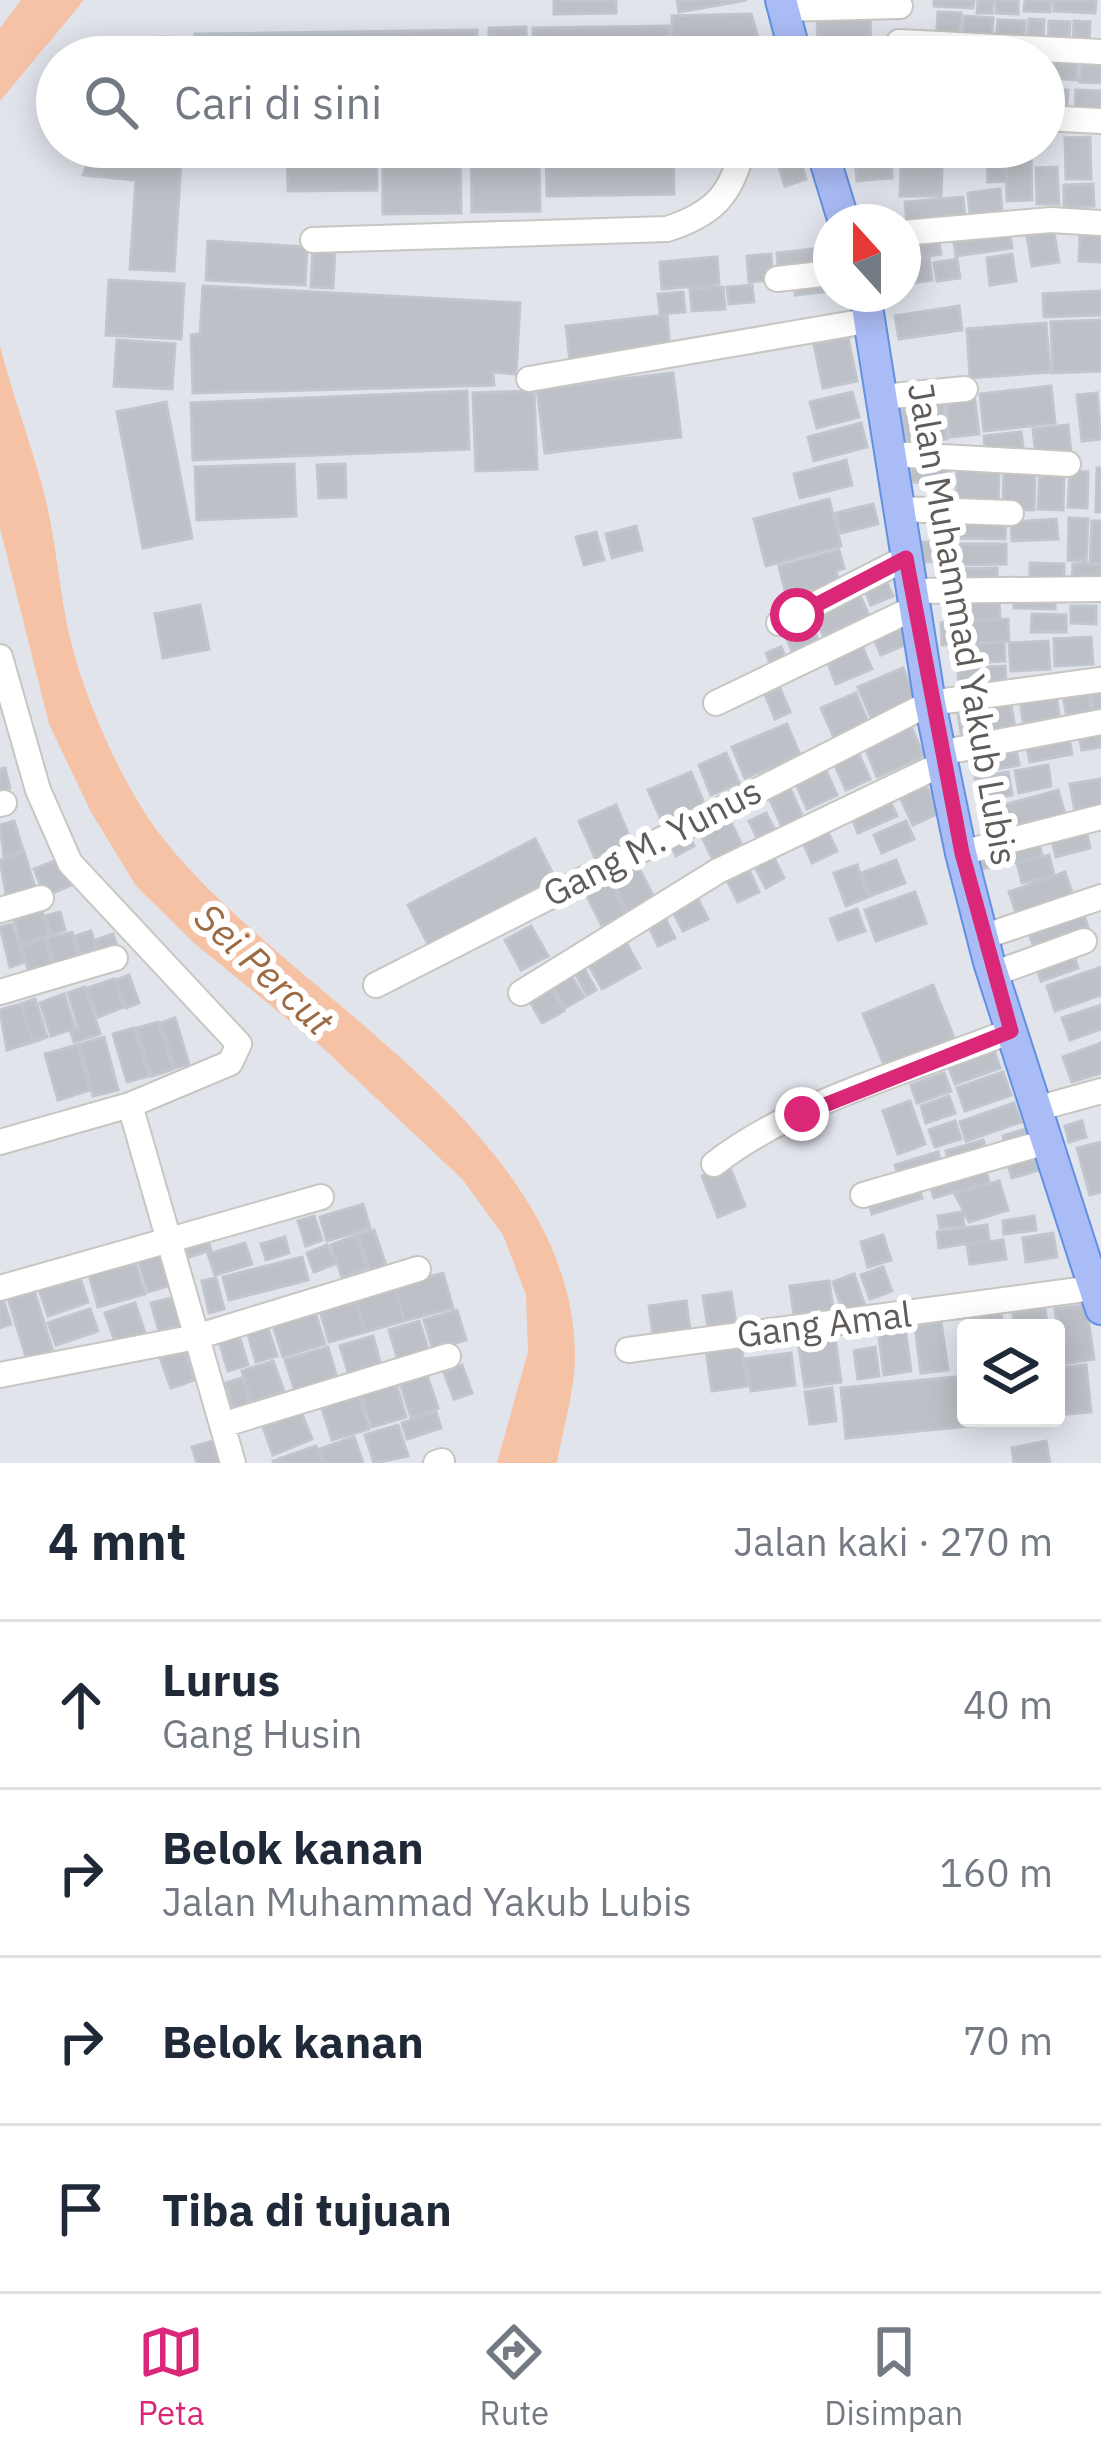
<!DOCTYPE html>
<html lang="id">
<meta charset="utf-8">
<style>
:root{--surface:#fff;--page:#f6f6f7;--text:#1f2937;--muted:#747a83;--line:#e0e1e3;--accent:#db2777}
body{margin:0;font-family:"IBM Plex Sans",sans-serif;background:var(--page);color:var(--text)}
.controls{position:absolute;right:36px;bottom:36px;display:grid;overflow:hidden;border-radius:12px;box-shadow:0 6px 30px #0003}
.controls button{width:108px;height:108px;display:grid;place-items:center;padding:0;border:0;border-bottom:3px solid var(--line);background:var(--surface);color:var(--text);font:60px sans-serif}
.compass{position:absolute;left:813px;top:204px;width:108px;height:108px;border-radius:50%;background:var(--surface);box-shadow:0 6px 30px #0003;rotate:339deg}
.stop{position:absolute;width:36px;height:36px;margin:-27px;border:9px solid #db2777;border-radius:50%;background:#fff}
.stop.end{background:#db2777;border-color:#fff;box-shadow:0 3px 12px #0008}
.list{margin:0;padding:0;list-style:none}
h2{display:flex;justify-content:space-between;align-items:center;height:156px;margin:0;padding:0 48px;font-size:51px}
h2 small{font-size:39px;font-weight:400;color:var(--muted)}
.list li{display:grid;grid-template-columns:78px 1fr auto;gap:36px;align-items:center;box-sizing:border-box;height:168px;padding:0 48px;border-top:3px solid var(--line)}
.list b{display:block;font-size:45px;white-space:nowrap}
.list p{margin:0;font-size:39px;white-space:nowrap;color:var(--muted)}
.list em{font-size:39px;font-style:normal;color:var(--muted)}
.icon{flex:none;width:66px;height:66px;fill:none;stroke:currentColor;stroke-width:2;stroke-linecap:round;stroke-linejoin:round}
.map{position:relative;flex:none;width:1101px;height:1463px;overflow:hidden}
.search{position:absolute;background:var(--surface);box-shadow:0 6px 30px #0003;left:36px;right:36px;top:36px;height:132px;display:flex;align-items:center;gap:30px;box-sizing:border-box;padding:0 42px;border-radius:66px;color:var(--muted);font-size:45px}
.sheet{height:828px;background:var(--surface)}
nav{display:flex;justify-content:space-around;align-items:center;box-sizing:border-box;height:168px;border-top:3px solid var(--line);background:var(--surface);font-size:33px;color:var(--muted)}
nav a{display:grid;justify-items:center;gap:6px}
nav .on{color:var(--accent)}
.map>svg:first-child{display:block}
.water{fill:#f6c2a6}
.building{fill:#bdc0c6;stroke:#c0c5ce;stroke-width:3}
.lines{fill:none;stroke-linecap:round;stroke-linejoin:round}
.minor-casing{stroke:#c8c6c2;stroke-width:28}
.major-casing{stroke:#6290e2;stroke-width:34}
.minor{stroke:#fff;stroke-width:24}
.major{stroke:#aabcf6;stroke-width:30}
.route{stroke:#db2777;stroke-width:15}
.labels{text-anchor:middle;stroke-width:12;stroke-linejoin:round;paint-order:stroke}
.street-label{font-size:36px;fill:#605c59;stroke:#fff}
.water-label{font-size:39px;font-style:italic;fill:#9c6a43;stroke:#fff}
</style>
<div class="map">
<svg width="1101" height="1463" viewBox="0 0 1101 1463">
<rect width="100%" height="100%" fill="#e1e4eb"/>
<path class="water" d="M21,0H84L0,101V28Z
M0,346C12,393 29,438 42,485C54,529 58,575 66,619C78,686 123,790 166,842C292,999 572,1129 575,1355C575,1390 563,1429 557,1463H497L528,1352L526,1295L503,1235L462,1179L323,1048L195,944L136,886L91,812L49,724L0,528Z"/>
<path class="building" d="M554,0H616V13L554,14Z
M677,0H747L679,12Z
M934,0H974L973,8L934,6Z
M978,0H993L992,13H977Z
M996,0H1018V14L996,13Z
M1025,0H1051L1050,12L1024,11Z
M1054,0H1096L1095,13L1054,11Z
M938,12L961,13L959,41L936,40Z
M870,13L871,50L818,52L817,15Z
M751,14L764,57H673L672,16Z
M964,16L993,18L991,43L963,42Z
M1029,19L1044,20L1043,44H1027Z
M998,20L1025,21L1024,43L996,42Z
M1049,21L1070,22L1069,43L1048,42Z
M1074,21L1090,22L1089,45L1073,44Z
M669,26V57H533V28Z
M526,27V55L489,56V28Z
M477,30V57H196L195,34Z
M159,37L188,38L187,57H147Z
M889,53V57H852V54Z
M1052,59L1077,60V80L1051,78Z
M1081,61L1101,62V83L1080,82Z
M1044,88L1068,90L1067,104L1044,103Z
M1076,90L1101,91V114L1075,112Z
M1090,137L1091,179H1066L1065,138Z
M94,147H182L174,271L130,269L136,180L83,175Z
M287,147H376L377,190L288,191Z
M383,147H460L461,213L383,214Z
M471,147H539L540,211L472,212Z
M546,147H673L674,194L547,196Z
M773,147H797L806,179L785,186Z
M905,147H940V160H904Z
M890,149L892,178L857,181L854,152Z
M1005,153L1006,181L988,182L987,154Z
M1006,157H1031L1032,200L1007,201Z
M901,167H942L941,196H900Z
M1057,167L1059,204H1037L1036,168Z
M1093,184L1094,206L1064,207V185Z
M1000,189L1002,211L970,215L968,193Z
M963,197L965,219L907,224L905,202Z
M1009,226L1012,248L956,256L953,235Z
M1053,227L1059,262L1032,266L1026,231Z
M1080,233H1101V262L1079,261Z
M938,236L941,254L903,260V242Z
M208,241L307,247L305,285L206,280Z
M830,247L831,270L779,276L777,253Z
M313,248L335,249L333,288L311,287Z
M771,254L773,280L749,282L747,256Z
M1012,254L1016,281L990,285L987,258Z
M717,257L719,284L662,289L660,262Z
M929,258L932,280L905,284L903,262Z
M957,259L960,278L937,281L934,263Z
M831,277V291L795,295L794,281Z
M109,280L184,284L181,339L106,335Z
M752,285L754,302L729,304L727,287Z
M203,286L520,303L516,374L493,372L494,385L193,393L191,335L200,334Z
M723,287L725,309L692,311L690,289Z
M1101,291V315L1044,317L1043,294Z
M683,292L685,312L660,314L658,294Z
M959,306L962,330L899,339L895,316Z
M667,315L670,350L570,361L566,326Z
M1101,320V371L1053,373L1051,322Z
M1046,323L1050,372L970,378L967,329Z
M848,337L857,381L823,388L814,344Z
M117,340L175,344L172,389L114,386Z
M673,373L681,437L545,453L537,389Z
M1051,386L1055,423L984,431L980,394Z
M467,391L469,449L193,460L191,403Z
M534,391L537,469L476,471L473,393Z
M852,392L859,417L817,428L810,402Z
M1097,393L1101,439L1082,441L1077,395Z
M974,395L979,434L950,437L946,398Z
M166,402L192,538L143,548L117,412Z
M943,403L947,439L927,441L923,406Z
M920,407L924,444L907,446L902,410Z
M861,423L867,447L814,461L808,437Z
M1068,425L1071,452L1036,456L1033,429Z
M1021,432L1024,455L986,460L984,436Z
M846,460L852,485L800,498L794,474Z
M911,462L951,463L950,483L910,482Z
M294,464L296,516L197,520L195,467Z
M345,464L346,497L319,498L317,465Z
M957,466L999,467L998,505L956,504Z
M1004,466L1035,467L1034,510L1003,509Z
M1040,467L1064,468L1063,510L1038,509Z
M1097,468H1101V512H1096Z
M1070,471L1088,472L1087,508L1068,507Z
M829,499L841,546L766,566L754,519Z
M873,504L878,524L841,533L836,513Z
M955,515L1006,517L1005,539L954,538Z
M1069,518L1088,519L1086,561L1068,560Z
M1056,519L1058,539L1012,541L1011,522Z
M933,521H951V537H933Z
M1092,521H1101V565L1090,564Z
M636,526L642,550L612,558L606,534Z
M596,532L604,560L584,565L576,537Z
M918,542H955V561L918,562Z
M961,544H1006V564L960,565Z
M839,550L844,568L836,571L839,583L787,598L779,566Z
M1030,563L1064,564V578L1030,577Z
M1073,564H1101V583H1072Z
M997,568V586L949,587V569Z
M883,574L893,596L871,605L862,583Z
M1014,590L1055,591V609L1014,608Z
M859,593L869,616L823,635L814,612Z
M999,600L1000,619L958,621L957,602Z
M200,605L209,649L163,658L155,614Z
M1071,606H1096V624L1071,623Z
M1032,614L1066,615V632H1031Z
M808,616L820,644L794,656L782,627Z
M1008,619L1009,641L942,645L941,623Z
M899,623L907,644L881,655L872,635Z
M1091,637L1093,664L1055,666L1054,639Z
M1048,641L1050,669L1011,671L1009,643Z
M1004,642L1005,661L953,664L952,645Z
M862,646L872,669L836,684L827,661Z
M781,647L789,665L773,672L766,653Z
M1005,666L1006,685L959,687L958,669Z
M903,668L917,701L872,720L858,687Z
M780,688L790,712L775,719L765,694Z
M1088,690L1093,720L1068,724L1063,694Z
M1101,691V720L1096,721L1091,693Z
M856,693L869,725L835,740L821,708Z
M1056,695L1061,727L1025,733L1020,701Z
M1010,698L1016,735L963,744L957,707Z
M908,720L924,756L877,777L862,740Z
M787,724L800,755L745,778L732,747Z
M1101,725V747L1082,750L1078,730Z
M1068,732L1072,754L1030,762L1025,740Z
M1015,742L1019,765L976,773L972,750Z
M854,743L870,779L846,790L830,754Z
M726,753L739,783L711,795L699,765Z
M823,764L837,795L807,809L793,777Z
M1048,765L1051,786L1019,793L1015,771Z
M5,768L10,788L0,791V769Z
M691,772L705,806L663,824L648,790Z
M1008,772L1012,795L980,801L975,778Z
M1101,779V806L1075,811L1070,784Z
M925,783L939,813L913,825L899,795Z
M788,784L803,817L782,827L767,793Z
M1058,790L1065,814L997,833L990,809Z
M888,797L897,816L858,833L850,814Z
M616,805L633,845L596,860L579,821Z
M766,813L776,832L758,840L749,821Z
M729,819L742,845L713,860L700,833Z
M14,821L23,850L4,856L0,825Z
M906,821L914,839L882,853L874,835Z
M823,822L837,851L812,863L799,833Z
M1085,827L1090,848L1056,857L1051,836Z
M685,829L694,846L676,856L668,838Z
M1037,835L1042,856L1012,863L1007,843Z
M535,839L556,880L429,946L408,905Z
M1003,843L1008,863L982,869L977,850Z
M770,850L784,878L766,888L751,859Z
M24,852L36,891L7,900L0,860Z
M1049,855L1054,875L1022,883L1017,863Z
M62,858L72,885L45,896L34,869Z
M896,860L905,883L870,896L862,873Z
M635,861L655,899L628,912L609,874Z
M746,863L759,892L738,902L724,874Z
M857,865L868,897L846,906L834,873Z
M606,872L626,914L602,926L581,884Z
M1065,872L1074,898L1018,918L1009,892Z
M915,892L926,923L876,941L865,910Z
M695,893L708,919L683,931L670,906Z
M41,907L49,935L21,943L13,915Z
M857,909L865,931L838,940L830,919Z
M1082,909L1091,937L1037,956L1027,928Z
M60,912L65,930L51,935L45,916Z
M662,912L675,938L658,946L646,920Z
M12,924L24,962L10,967L0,927Z
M531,926L548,956L521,970L505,940Z
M91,931L98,954L82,958L75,936Z
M72,932L80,961L56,969L47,939Z
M113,934L118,950L101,955L96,940Z
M623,937L640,968L602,989L585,958Z
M44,939L53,968L30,975L21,946Z
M1072,949L1078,968L1041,981L1035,962Z
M1101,967V995L1055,1011L1047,986Z
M584,968L596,990L587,995L575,973Z
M569,972L584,997L565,1008L551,982Z
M129,975L139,1003L126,1008L116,980Z
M114,979L124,1007L98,1017L88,988Z
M549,984L564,1011L542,1023L527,996Z
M933,985L954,1038L885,1067L863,1014Z
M85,987L100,1034L74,1042L71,1032L79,1029L68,993Z
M64,994L75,1028L51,1036L40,1003Z
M35,999L47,1037L33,1042L21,1004Z
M21,1004L33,1042L7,1050L0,1010Z
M1101,1005V1029L1070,1040L1062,1018Z
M175,1018L189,1064L175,1068L161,1023Z
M158,1022L173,1069L152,1076L137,1028Z
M134,1028L149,1076L127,1082L113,1034Z
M104,1037L118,1090L93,1096L80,1044Z
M1101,1043V1073L1072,1082L1063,1057Z
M77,1045L90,1090L58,1100L45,1054Z
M993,1048L1000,1068L955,1084L948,1064Z
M1003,1072L1011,1095L965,1111L957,1088Z
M944,1073L951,1091L917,1103L911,1085Z
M949,1096L955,1113L926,1123L921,1106Z
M910,1101L925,1144L898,1154L883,1111Z
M1014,1103L1021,1122L966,1141L960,1122Z
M955,1121L961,1139L935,1147L929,1130Z
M1082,1121L1086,1137L1069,1142L1065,1126Z
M1026,1129L1031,1146L1008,1153L1003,1136Z
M983,1140L988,1157L951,1168L946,1151Z
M1101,1142V1192L1090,1195L1077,1148Z
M1033,1151L1039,1170L1012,1178L1006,1159Z
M938,1152L942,1168L900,1180L895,1165Z
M983,1162L989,1182L934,1198L928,1178Z
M729,1165L745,1206L718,1217L702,1176Z
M916,1180L922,1198L872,1214L867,1195Z
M999,1181L1008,1210L969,1222L955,1194Z
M363,1204L370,1228L327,1241L320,1217Z
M962,1212L964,1225L940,1228L938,1216Z
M314,1216L322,1240L306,1246L298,1221Z
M1034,1216L1036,1230L1004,1234L1003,1221Z
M987,1225L989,1240L939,1248L937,1232Z
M374,1230L386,1265L370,1271L358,1235Z
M1053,1233L1057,1257L1026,1262L1023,1238Z
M206,1235L211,1250L189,1257L184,1242Z
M883,1235L891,1260L868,1267L861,1242Z
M355,1236L367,1268L342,1277L331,1245Z
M285,1237L289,1253L266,1260L261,1244Z
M1003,1240L1006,1259L970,1264L967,1245Z
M245,1243L252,1264L215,1275L208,1254Z
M327,1245L335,1264L314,1272L307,1253Z
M167,1246L178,1283L148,1292L137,1255Z
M302,1257L308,1280L229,1300L223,1277Z
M134,1258L145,1294L98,1307L88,1271Z
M883,1267L892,1291L870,1299L861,1275Z
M443,1273L453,1308L404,1321L395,1286Z
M854,1274L865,1306L843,1313L833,1282Z
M79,1275L88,1302L48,1316L39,1289Z
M216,1278L224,1309L209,1313L202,1281Z
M829,1281L833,1309L794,1315L790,1286Z
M395,1286L404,1321L365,1332L355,1298Z
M33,1287L54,1355L28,1363L7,1295Z
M731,1292L736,1324L708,1328L703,1296Z
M2,1297L11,1324L0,1328V1298Z
M175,1297L182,1325L159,1331L151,1303Z
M355,1298L365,1332L329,1342L319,1307Z
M686,1301L690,1331L653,1336L649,1306Z
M135,1303L145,1333L115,1342L105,1313Z
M1086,1305L1094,1359L1062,1364L1055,1309Z
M90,1309L98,1331L56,1345L48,1323Z
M314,1309L325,1344L283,1357L272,1322Z
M1045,1309L1048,1328H1015L1013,1314Z
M457,1310L466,1340L433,1350L424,1320Z
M1001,1313L1003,1328H970L969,1318Z
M419,1321L429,1352L398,1361L389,1330Z
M266,1322L277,1356L256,1362L246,1328Z
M941,1322L948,1370L921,1373L915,1326Z
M905,1327L911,1371L884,1375L878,1330Z
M237,1329L248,1365L228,1371L217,1335Z
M373,1336L381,1366L349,1375L340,1346Z
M835,1337L841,1382L805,1387L798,1342Z
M741,1345L747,1386L712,1391L706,1350Z
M183,1347L194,1380L171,1388L159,1355Z
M328,1347L337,1378L295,1391L285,1360Z
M875,1347L879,1376L858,1379L854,1351Z
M791,1353L795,1385L751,1391L746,1359Z
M273,1361L284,1391L252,1402L242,1371Z
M462,1365L472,1393L454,1399L444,1372Z
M1086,1365L1091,1412L1056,1415V1368Z
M427,1375L438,1408L411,1417L400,1383Z
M966,1376V1418H1051L846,1438L841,1388Z
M242,1378L250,1405L234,1410L226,1383Z
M396,1383L406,1417L372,1427L361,1394Z
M832,1388L836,1421L810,1424L805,1392Z
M358,1394L369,1429L332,1440L321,1405Z
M301,1412L312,1439L273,1455L263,1427Z
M436,1412L441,1428L407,1439L402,1423Z
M398,1425L408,1456L374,1463L365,1435Z
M354,1437L363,1463H325L320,1449Z
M216,1440L222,1463H197L192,1447Z
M1046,1441L1050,1463H1014L1012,1448Z
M316,1446L322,1463H274L273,1461Z"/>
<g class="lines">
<g class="minor-casing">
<path id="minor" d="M783,9L900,6
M899,42L1101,52
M1044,118L1101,121
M903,233L1051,220L1101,223
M313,240L667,229C714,214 732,194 743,147
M777,279L831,273
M529,379L872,320
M882,397L965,389
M890,454L1068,464
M897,509L1011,513
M911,591L1101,589
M779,623L906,558
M0,657L38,790L70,863L239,1044L230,1063L130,1105L0,1142
M716,703L914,608
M940,753L1101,722
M0,804L4,803
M961,853L1101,817
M0,910L41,898
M983,937L1101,897
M993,974L1084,941
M376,985L930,703L1101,680
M0,992L115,958
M521,993L718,871L942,764
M130,1105L233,1463
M1036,1109L1101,1091
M714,1164C793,1102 918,1068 1011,1031
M863,1195L1046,1142
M0,1288L321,1197
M628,1350L1101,1287
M0,1375L196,1337L418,1269
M222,1425L448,1356
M436,1463L442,1461"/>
</g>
<g class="major-casing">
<path id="major" d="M781,0L796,57
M821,147L844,222
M865,294L930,703L961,853L989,962L1101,1309"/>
</g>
<use href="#minor" class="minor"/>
<use href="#major" class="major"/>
</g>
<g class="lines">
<path class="route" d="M797,615L906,558L962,853L1011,1031L802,1114"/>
</g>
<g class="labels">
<g class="street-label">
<text transform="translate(963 624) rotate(80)" y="13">Jalan Muhammad Yakub Lubis</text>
<text transform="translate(652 842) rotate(-27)" y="13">Gang M. Yunus</text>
<text transform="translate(824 1324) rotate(-7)" y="13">Gang Amal</text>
</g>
<g class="water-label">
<text transform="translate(264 969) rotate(43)" y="14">Sei Percut</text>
</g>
</g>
</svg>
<div class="controls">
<button><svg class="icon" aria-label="layers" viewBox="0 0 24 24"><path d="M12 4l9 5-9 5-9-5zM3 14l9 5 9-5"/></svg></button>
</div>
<svg class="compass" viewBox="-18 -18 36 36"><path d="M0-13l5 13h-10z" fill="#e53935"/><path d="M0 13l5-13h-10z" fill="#747a83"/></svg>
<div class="stop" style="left:797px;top:615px"></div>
<div class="stop end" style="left:802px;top:1114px"></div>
<div class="search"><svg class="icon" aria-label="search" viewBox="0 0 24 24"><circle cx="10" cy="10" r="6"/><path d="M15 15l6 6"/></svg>Cari di sini</div>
</div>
<section class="sheet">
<h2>4 mnt<small>Jalan kaki · 270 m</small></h2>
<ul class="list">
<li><svg class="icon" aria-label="ahead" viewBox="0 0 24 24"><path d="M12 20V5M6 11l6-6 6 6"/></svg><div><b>Lurus</b><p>Gang Husin</p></div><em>40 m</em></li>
<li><svg class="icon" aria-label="right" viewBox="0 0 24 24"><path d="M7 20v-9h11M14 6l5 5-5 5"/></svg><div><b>Belok kanan</b><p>Jalan Muhammad Yakub Lubis</p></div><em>160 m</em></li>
<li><svg class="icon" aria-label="right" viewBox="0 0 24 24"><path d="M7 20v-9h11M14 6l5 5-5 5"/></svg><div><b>Belok kanan</b></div><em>70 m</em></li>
<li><svg class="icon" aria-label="arrive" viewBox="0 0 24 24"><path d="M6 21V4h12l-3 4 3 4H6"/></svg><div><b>Tiba di tujuan</b></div></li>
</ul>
</section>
<nav>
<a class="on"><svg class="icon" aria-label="map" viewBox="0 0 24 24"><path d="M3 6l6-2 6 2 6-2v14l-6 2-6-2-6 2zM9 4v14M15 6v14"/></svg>Peta</a>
<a><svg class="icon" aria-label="directions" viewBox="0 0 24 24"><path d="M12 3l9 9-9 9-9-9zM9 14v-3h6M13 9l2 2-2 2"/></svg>Rute</a>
<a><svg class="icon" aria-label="saved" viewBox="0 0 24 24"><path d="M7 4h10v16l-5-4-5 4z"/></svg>Disimpan</a>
</nav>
